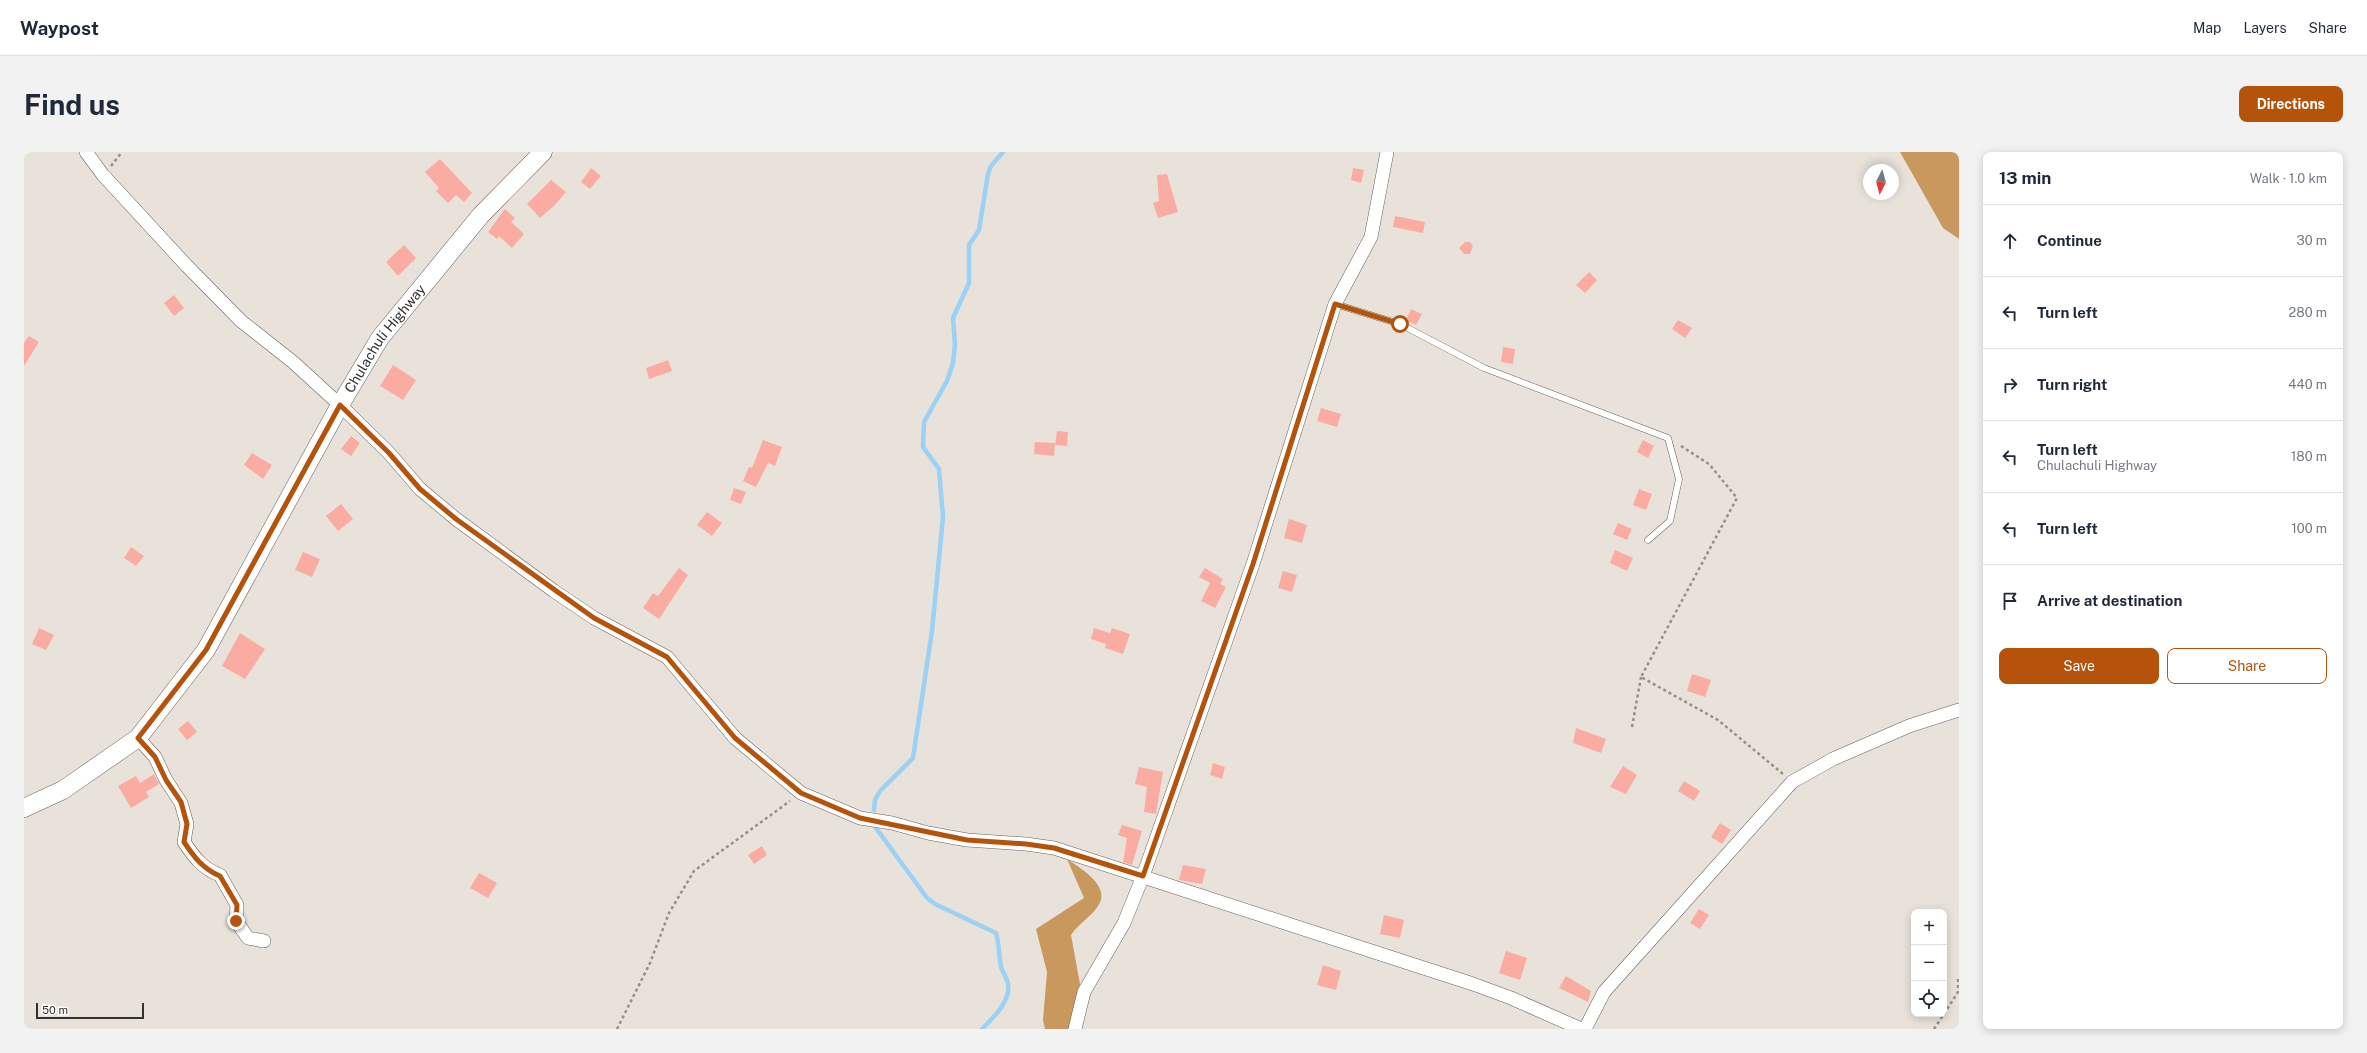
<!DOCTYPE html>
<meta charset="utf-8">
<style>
:root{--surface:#fff;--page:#f2f2f3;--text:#1f2937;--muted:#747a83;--line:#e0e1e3;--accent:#b45309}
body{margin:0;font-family:"Public Sans",sans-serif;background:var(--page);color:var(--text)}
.controls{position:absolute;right:12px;bottom:12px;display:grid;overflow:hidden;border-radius:8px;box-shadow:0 2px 10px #0003}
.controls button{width:36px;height:36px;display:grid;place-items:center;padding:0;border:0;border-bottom:1px solid var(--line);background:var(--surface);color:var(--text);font:20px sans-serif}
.compass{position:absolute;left:1839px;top:12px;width:36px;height:36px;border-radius:50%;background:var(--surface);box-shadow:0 2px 10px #0003;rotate:186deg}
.scale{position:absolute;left:12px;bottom:10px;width:108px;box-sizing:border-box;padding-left:4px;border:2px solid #34312f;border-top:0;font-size:11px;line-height:14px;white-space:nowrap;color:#34312f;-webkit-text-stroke:3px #fff;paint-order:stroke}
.stop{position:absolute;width:12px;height:12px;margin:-9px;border:3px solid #b45309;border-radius:50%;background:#fff}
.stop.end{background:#b45309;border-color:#fff;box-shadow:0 1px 4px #0008}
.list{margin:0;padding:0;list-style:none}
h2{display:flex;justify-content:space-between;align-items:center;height:52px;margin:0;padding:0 16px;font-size:17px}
h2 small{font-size:13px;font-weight:400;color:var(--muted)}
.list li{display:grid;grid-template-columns:26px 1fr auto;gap:12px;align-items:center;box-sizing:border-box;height:72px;padding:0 16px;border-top:1px solid var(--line)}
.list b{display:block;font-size:15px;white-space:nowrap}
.list p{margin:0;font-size:13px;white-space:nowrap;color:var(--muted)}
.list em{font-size:13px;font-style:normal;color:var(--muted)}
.actions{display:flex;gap:8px;padding:12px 16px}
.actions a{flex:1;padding:9px 0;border:1px solid var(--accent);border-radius:8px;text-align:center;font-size:14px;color:var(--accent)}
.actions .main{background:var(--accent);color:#fff}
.icon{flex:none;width:22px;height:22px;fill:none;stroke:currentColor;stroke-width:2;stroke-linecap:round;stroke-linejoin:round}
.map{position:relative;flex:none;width:1935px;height:877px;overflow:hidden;border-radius:8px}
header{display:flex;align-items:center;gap:24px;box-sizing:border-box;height:56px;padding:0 20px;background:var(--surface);border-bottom:1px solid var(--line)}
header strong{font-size:19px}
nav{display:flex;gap:22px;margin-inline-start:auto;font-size:14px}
.intro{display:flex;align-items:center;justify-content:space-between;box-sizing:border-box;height:96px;padding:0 24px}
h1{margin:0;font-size:28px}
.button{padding:10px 18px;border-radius:8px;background:var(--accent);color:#fff;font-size:14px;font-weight:700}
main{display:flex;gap:24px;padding:0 24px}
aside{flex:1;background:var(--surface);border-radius:8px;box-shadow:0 2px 10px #0003}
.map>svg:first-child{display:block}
.forest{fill:#c9985e}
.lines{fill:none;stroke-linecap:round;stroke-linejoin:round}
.stream{stroke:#9ad1f5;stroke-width:4.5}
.building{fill:#fbaca2}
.lane-casing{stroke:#66615b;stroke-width:7}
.street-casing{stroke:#66615b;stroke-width:14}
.secondary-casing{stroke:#66615b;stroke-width:19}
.path{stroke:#938f8a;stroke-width:2.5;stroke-dasharray:3 3;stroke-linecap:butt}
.lane{stroke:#fff;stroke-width:6}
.street{stroke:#fff;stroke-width:13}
.secondary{stroke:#fff;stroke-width:18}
.route{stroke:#b45309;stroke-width:5}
.labels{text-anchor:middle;stroke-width:3;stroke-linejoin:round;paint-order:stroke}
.street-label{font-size:14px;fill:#34312f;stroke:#fff}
</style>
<header>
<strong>Waypost</strong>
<nav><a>Map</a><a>Layers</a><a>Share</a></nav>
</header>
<div class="intro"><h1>Find us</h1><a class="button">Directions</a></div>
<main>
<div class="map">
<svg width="1935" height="877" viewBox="0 0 1935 877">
<rect width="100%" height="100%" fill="#e8e2db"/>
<path class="forest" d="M1876,0H1935V87L1919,76Z
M1043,707C1056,716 1088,734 1074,754C1067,765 1054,772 1047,783L1056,832L1045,877H1021L1019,868L1023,820L1012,777L1060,746Z"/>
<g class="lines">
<path class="stream" d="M850,658L851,648L856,639L889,606L908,479L919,365L915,317L899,295L900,270L923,229L929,211L931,193L929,166L945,131V93L955,78L964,22L967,14L979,0
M852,676L903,746L911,752L972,781C975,792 975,803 977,815C979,821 983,826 984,832C987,849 969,866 958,877"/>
</g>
<path class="building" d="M416,7L448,41L440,50L432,43L424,51L412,39L415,36L401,20Z
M567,16L577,24L566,37L557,30Z
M1329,16L1340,18L1337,31L1327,28Z
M1143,22L1154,60L1134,66L1129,51L1135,49L1133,23Z
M527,28L542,40L531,53L516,66L503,52Z
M481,57L491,66L487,70L500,82L488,96L475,84L473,87L464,80Z
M1371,64L1401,70L1399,81L1369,75Z
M1441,90H1446L1449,94L1446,102H1440L1435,96Z
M380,93L392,106L374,124L362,110Z
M1565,120L1573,128L1561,141L1552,133Z
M150,143L160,156L150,164L140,151Z
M1387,157L1398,162L1392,173L1382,168Z
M1654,168L1668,176L1661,186L1648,177Z
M5,184L15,190L0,214V191Z
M1479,195L1491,197L1489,212L1477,210Z
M644,208L648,219L625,227L622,216Z
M369,213L392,228L379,248L356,234Z
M1297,256L1317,262L1313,275L1293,269Z
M1033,279L1044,280L1043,294L1031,293Z
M327,284L336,291L327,304L317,297Z
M739,288L758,295L751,314L744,311L732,335L719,329L725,315L728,316Z
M1619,288L1630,294L1624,306L1613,300Z
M1011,290L1031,291L1030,304L1010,302Z
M228,301L248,313L239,327L220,313Z
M710,336L722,340L717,352L706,348Z
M1615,337L1628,342L1622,358L1609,353Z
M317,352L329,367L314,379L302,364Z
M683,360L698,371L688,384L673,373Z
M1265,367L1283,373L1278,391L1260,386Z
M1594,371L1608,377L1603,388L1589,382Z
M107,395L120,404L112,414L100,406Z
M1591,398L1609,406L1603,419L1586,411Z
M279,400L296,407L288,425L271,418Z
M655,416L664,423L635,467L619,456L629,441L634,444Z
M1181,416L1199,427L1196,432L1202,435L1191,456L1177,449L1186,431L1175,425Z
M1259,419L1273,423L1268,440L1254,436Z
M15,476L30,483L22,498L8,492Z
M1070,476L1086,481L1088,476L1106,482L1099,502L1081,496L1082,492L1067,487Z
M216,481L241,497L221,527L198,514Z
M1668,522L1687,528L1681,545L1663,539Z
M164,569L173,580L163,588L154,577Z
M1552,576L1582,587L1577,601L1549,591Z
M1189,611L1201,615L1198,627L1186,623Z
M1599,614L1613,623L1602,642L1586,635Z
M1115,615L1139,620L1132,662L1120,660L1123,635L1111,632Z
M130,622L135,632L122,640L125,645L107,656L94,634L112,624L116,631Z
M1660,629L1676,639L1670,649L1654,639Z
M1696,671L1707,678L1698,692L1687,685Z
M1098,673L1118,679L1108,713L1099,710L1103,686L1094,683Z
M738,694L743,703L730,712L724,703Z
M1159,713L1182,717L1178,732L1155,728Z
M455,721L473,731L464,746L446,736Z
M1675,757L1685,763L1676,777L1666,771Z
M1360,763L1380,768L1376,786L1356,782Z
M1482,799L1503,806L1496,828L1475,821Z
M1299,813L1317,819L1312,838L1293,833Z
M1542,824L1567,839L1564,850L1535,836Z"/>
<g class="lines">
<g class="lane-casing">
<path id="lane" d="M1311,152L1376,172L1460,216L1644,286L1655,327L1646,369L1624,388"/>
</g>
<g class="street-casing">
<path id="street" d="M62,0L79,23L162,113L217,169L269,210L316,253L365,301L396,337L432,367L530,439L570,466L643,505L711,586L777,641L836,666L868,671L904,681L943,688L1002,692L1030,696L1449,832L1487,846L1557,877
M114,586L131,605L142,628L157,651L163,672L160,690C170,705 179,717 196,723L213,753L212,769L224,786L240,789
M1051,877L1060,840L1100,771L1119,724L1229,412L1311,152L1347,85L1363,0
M1561,877L1580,840L1768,630L1809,607L1885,574L1935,558"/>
</g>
<g class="secondary-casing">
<g id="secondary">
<path id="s1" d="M0,656L39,638L114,586L182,498L316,253L356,186L457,63L519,0"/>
</g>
</g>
<path class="path" d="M87,14L98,0
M1657,294L1685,312L1713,346L1617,525L1694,568L1759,622
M1608,575L1617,525
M1920,862L1934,840V824
M593,877L626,811L645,761L670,719L766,649
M1910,877L1920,862"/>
<use href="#lane" class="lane"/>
<use href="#street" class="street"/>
<use href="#secondary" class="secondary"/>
</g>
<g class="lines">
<path class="route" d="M212,769L213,753L196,724C179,717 170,705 160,690L163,672L157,650L142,628L131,605L114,586L182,498L316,253L365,301L396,337L432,367L570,466L643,505L711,586L777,641L836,666L943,688L1002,692L1030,696L1119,724L1229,412L1311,152L1376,172"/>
</g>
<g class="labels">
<g class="street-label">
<text dy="5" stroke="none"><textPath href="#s1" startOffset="605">Chulachuli Highway</textPath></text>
</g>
</g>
</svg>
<div class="controls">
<button>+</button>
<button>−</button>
<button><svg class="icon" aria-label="locate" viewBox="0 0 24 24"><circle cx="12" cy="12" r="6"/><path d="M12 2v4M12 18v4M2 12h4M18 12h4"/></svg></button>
</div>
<svg class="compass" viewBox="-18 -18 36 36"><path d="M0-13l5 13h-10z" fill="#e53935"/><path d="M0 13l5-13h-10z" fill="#747a83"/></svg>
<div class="scale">50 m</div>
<div class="stop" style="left:1376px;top:172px"></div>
<div class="stop end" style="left:212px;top:769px"></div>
</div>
<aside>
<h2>13 min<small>Walk · 1.0 km</small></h2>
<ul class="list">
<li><svg class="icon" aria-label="ahead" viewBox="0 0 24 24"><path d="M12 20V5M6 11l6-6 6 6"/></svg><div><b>Continue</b></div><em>30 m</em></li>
<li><svg class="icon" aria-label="left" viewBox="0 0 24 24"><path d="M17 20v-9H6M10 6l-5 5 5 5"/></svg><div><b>Turn left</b></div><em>280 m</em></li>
<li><svg class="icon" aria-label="right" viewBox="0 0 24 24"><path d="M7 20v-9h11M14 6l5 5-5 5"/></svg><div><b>Turn right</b></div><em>440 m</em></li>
<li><svg class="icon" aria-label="left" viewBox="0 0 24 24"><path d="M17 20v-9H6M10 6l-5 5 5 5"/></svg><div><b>Turn left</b><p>Chulachuli Highway</p></div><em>180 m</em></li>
<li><svg class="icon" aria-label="left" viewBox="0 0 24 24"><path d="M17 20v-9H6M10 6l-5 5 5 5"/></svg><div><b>Turn left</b></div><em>100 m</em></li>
<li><svg class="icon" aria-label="arrive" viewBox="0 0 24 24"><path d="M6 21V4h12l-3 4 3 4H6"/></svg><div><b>Arrive at destination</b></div></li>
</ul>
<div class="actions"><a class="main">Save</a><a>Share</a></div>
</aside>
</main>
